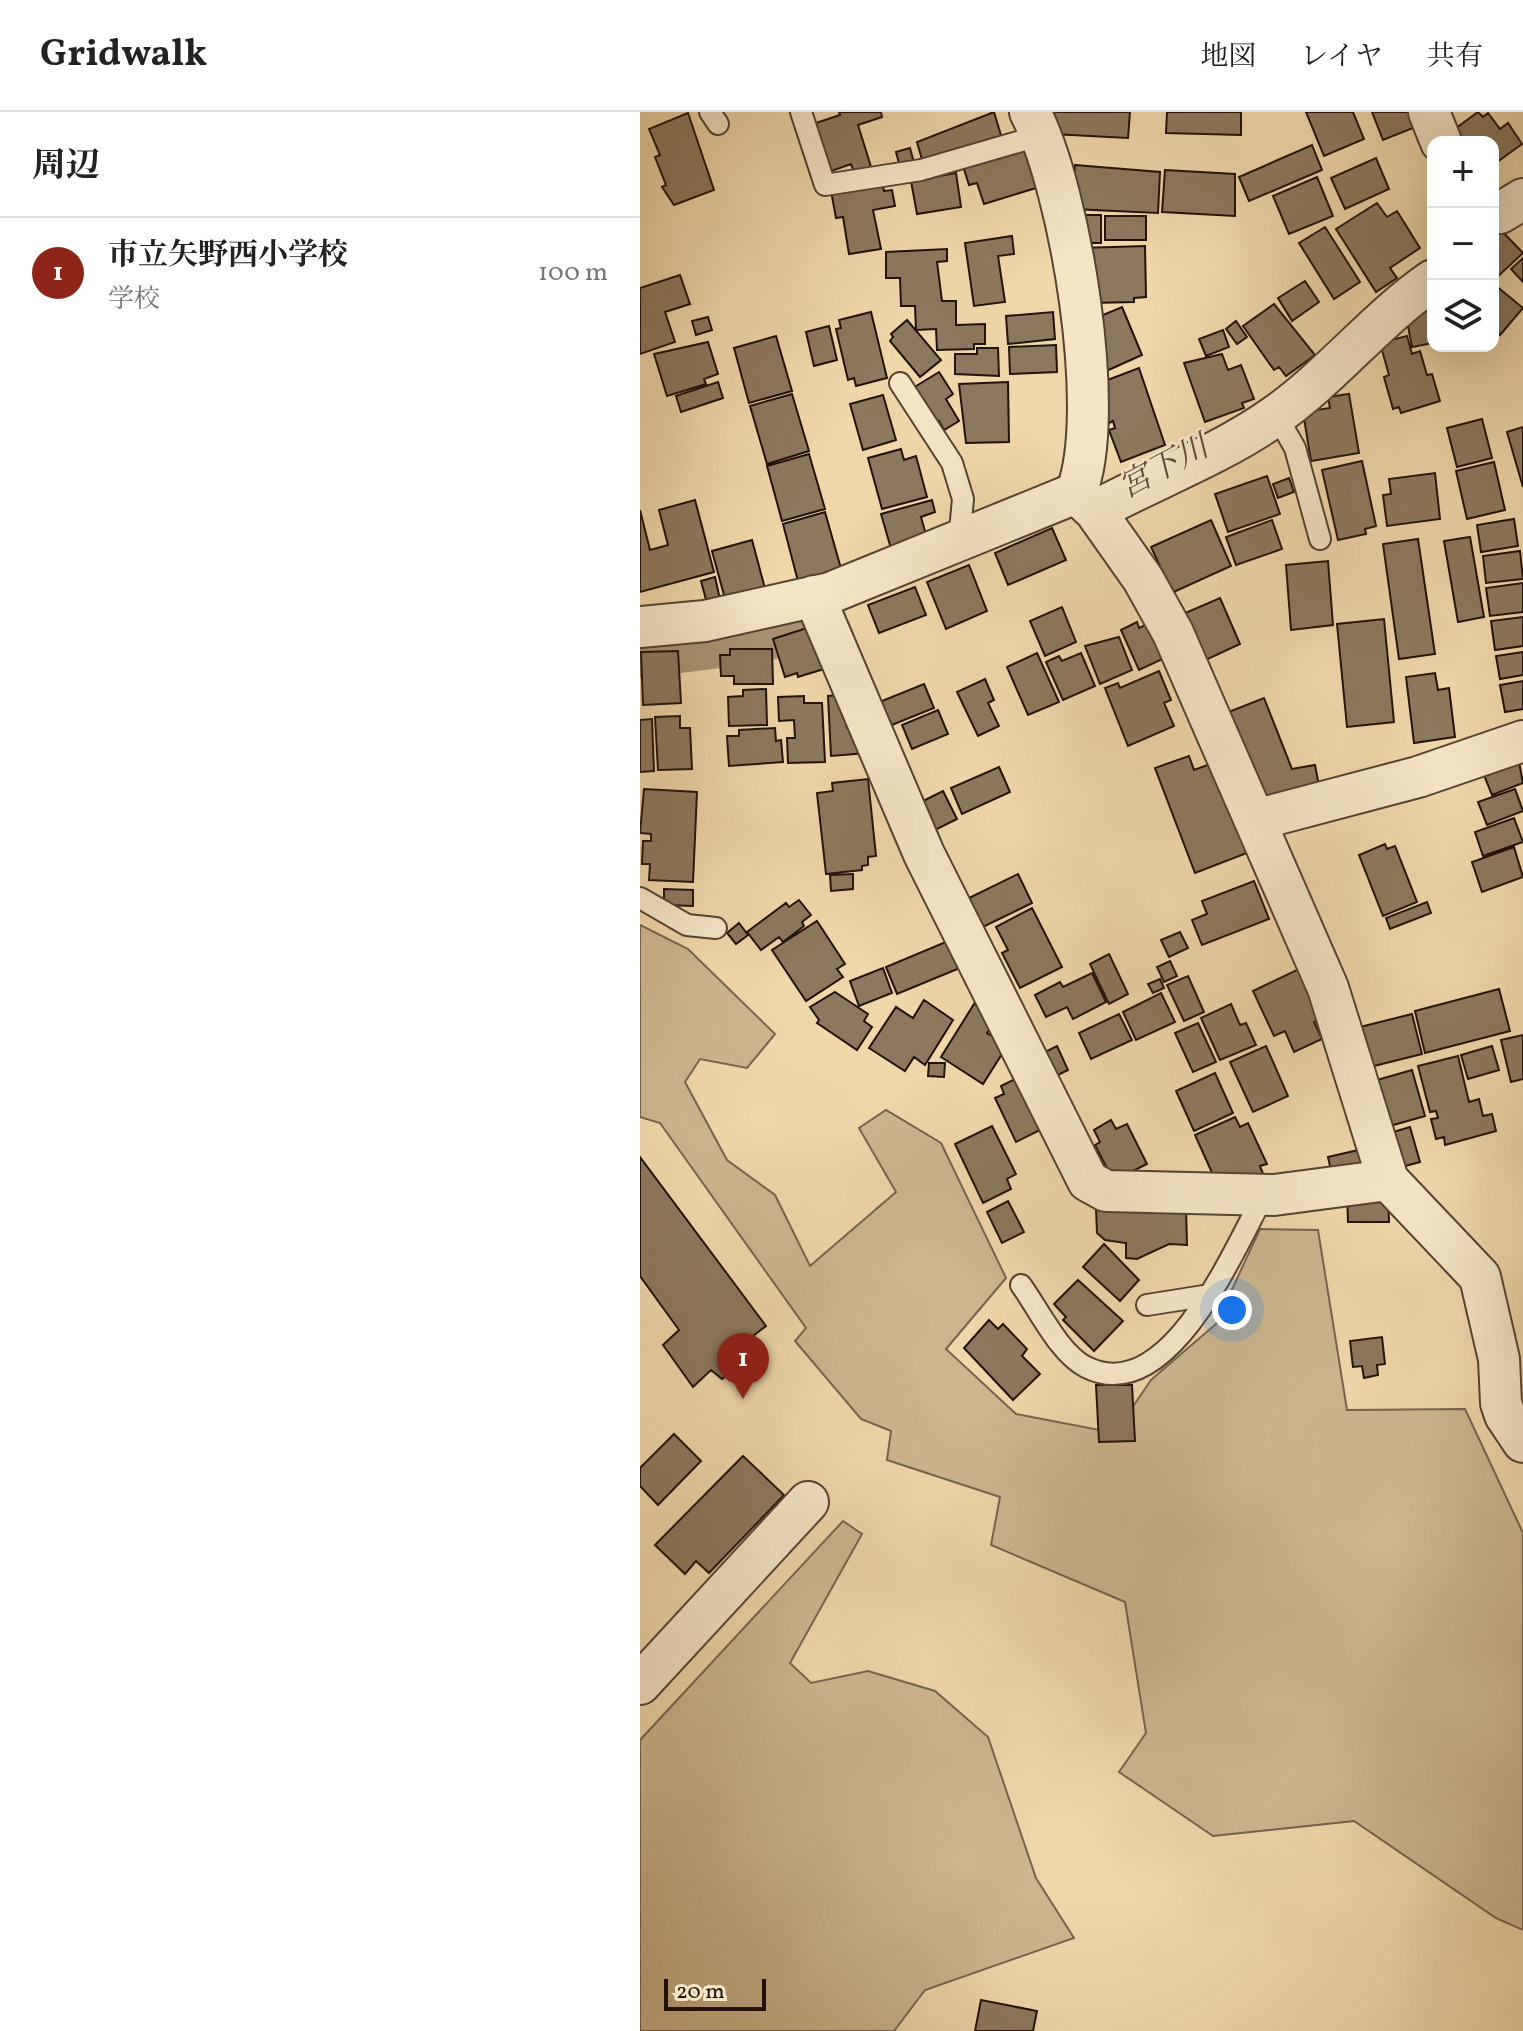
<!DOCTYPE html>
<html lang="ja">
<meta charset="utf-8">
<style>
:root{--surface:#fff;--page:#f2f2f2;--text:#222;--muted:#767676;--line:#e0e0e0;--accent:#8f2418}
body{margin:0;font-family:Vollkorn,"Noto Serif JP",serif;background:var(--page);color:var(--text)}
.controls{position:absolute;right:24px;top:24px;display:grid;overflow:hidden;border-radius:16px;box-shadow:0 8px 32px #0002}
.controls button{width:72px;height:72px;display:grid;place-items:center;padding:0;border:0;border-bottom:2px solid var(--line);background:var(--surface);color:var(--text);font:40px sans-serif}
.scale{position:absolute;left:24px;bottom:20px;width:102px;box-sizing:border-box;padding-left:8px;border:4px solid #21120c;border-top:0;font-size:22px;line-height:28px;white-space:nowrap;color:#21120c;-webkit-text-stroke:6px #f4e5c7;paint-order:stroke}
.you{position:absolute;left:592px;top:1198px;width:28px;height:28px;margin:-20px;border:6px solid #fff;border-radius:50%;background:#1a73e8;box-shadow:0 0 0 12px #1a73e833}
.badge{display:grid;place-items:center;width:52px;height:52px;border-radius:50%;background:var(--accent);color:#fff;font-size:26px;font-weight:700}
.pin{position:absolute;translate:-50% -66px;filter:drop-shadow(0 2px 4px #0008)}
.pin::after{content:'';position:absolute;top:42px;width:28px;height:24px;background:inherit;clip-path:polygon(0 0,100% 0,50% 100%)}
.list{margin:0;padding:0;list-style:none}
h2{display:flex;justify-content:space-between;align-items:center;height:104px;margin:0;padding:0 32px;font-size:34px}
h2 small{font-size:26px;font-weight:400;color:var(--muted)}
.list li{display:grid;grid-template-columns:52px 1fr auto;gap:24px;align-items:center;box-sizing:border-box;height:112px;padding:0 32px;border-top:2px solid var(--line)}
.list b{display:block;font-size:30px;white-space:nowrap}
.list p{margin:0;font-size:26px;white-space:nowrap;color:var(--muted)}
.list em{font-size:26px;font-style:normal;color:var(--muted)}
.icon{flex:none;width:44px;height:44px;fill:none;stroke:currentColor;stroke-width:2;stroke-linecap:round;stroke-linejoin:round}
.map{position:relative;flex:none;width:883px;height:1919px;overflow:hidden}
header{display:flex;align-items:center;gap:48px;box-sizing:border-box;height:112px;padding:0 40px;background:var(--surface);border-bottom:2px solid var(--line)}
header strong{font-size:38px}
nav{display:flex;gap:44px;margin-inline-start:auto;font-size:28px}
main{display:flex}
aside{flex:1;background:var(--surface)}
.map>svg:first-child{display:block}
.green{fill:#cbb68e;stroke:#76644d;stroke-width:2}
.lines{fill:none;stroke-linecap:round;stroke-linejoin:round}
.river{stroke:#a89474;stroke-width:60}
.building{fill:#8c785e;stroke:#21120c;stroke-width:2}
.lane-casing{stroke:#544333;stroke-width:24}
.street-casing{stroke:#544333;stroke-width:44}
.lane{stroke:#f4e5c7;stroke-width:20}
.street{stroke:#f4e5c7;stroke-width:40}
.labels{text-anchor:middle;stroke-width:6;stroke-linejoin:round;paint-order:stroke}
.water-label{font-size:32px;font-style:italic;fill:#5e4c3b;stroke:#f4e5c7}
</style>
<header>
<strong>Gridwalk</strong>
<nav><a>地図</a><a>レイヤ</a><a>共有</a></nav>
</header>
<main>
<aside>
<h2>周辺<small></small></h2>
<ul class="list">
<li><span class="badge">1</span><div><b>市立矢野西小学校</b><p>学校</p></div><em>100 m</em></li>
</ul>
</aside>
<div class="map">
<svg width="883" height="1919" viewBox="0 0 883 1919">
<rect width="100%" height="100%" fill="#eed7a9"/>
<filter id="stains"><feTurbulence type="fractalNoise" baseFrequency=".0025" numOctaves="4"/><feColorMatrix values="0 0 0 0 .2 0 0 0 0 .09 0 0 0 0 .02 0 0 0 .5 -.17"/></filter>
<radialGradient id="worn" r=".72"><stop offset=".6" stop-color="#630" stop-opacity="0"/><stop offset="1" stop-color="#630" stop-opacity=".3"/></radialGradient>
<path class="green" d="M0,813L48,837L135,922L107,956L60,947L45,970L87,1048L135,1083L170,1154L256,1080L219,1016L246,998L301,1031L366,1166L306,1237L376,1302L475,1321L511,1268L576,1212L620,1117L678,1118L707,1298L825,1297L883,1421V1818L856,1806L714,1709L573,1724L479,1660L506,1621L485,1490L351,1433L360,1385L247,1348L251,1319L221,1307L155,1229L166,1216L20,1011L0,1005Z
M203,1409L222,1422L150,1551L171,1571L228,1559L295,1579L348,1625L396,1766L434,1826L285,1878L254,1919H0V1628Z"/>
<g class="lines">
<path class="river" d="M0,536L118,521L155,510"/>
</g>
<path class="building" d="M199,0H241L242,5L218,13L232,58L215,63L211,52L183,62L167,14L200,3Z
M354,0L363,30L283,51L277,30Z
M413,0H490L488,26L412,22Z
M527,0H601V23L526,21Z
M666,0H713L724,27L684,44Z
M732,0H778L783,12L743,28Z
M838,0L843,5L848,1L860,17L868,11L882,32L853,53V30H819L812,19Z
M48,1L74,78L34,93L22,75L26,73L15,45L20,43L9,17Z
M672,33L682,58L609,89L599,65Z
M386,35L399,75L344,92L337,71L329,73L323,54Z
M270,36L274,51L260,55L256,40Z
M736,46L749,77L705,97L691,66Z
M435,53L520,60L518,101L432,97Z
M525,58L595,62V104L522,100Z
M316,61L321,95L277,102L271,69Z
M677,65L693,104L649,122L633,84Z
M242,70L244,79L252,78L255,94L233,98L241,137L209,142L203,105L196,106L191,79Z
M737,91L747,105L757,99L780,136L750,156L757,166L736,180L696,117Z
M438,103H461V131H438Z
M465,104H506V128H465Z
M855,112L883,141L853,169V114Z
M685,115L720,170L694,187L659,131Z
M372,124L374,142L358,144L365,190L334,194L325,131Z
M505,134L506,185L494,186V190L452,191L441,136Z
M307,137V149L297,150L302,189H316V213L345,212V232H334V237L297,238L296,217L276,218L275,194H261L260,166H246V140Z
M883,146V170L871,157Z
M40,163L50,192L25,200L35,230L0,242V176Z
M665,169L679,190L652,209L638,186Z
M855,173L883,196L860,223L853,217Z
M634,192L675,243L646,264L639,255L634,258L603,214Z
M482,195L502,243L464,260L451,208Z
M793,198V231L772,235L766,203Z
M231,200L247,266L216,274L214,266L208,268L196,217L201,216L199,208Z
M413,200L415,227L368,232L366,204Z
M68,205L72,218L56,223L52,209Z
M267,208L301,248L280,265L250,229L253,225L251,222Z
M596,209L607,225L597,232L586,217Z
M189,214L197,248L174,254L166,220Z
M583,218L589,235L566,244L559,227Z
M136,224L152,279L109,291L94,236Z
M767,224L772,242L780,239L787,263L792,262L800,289L761,301L759,295L753,297L744,265L749,263L740,231Z
M68,230L78,262L64,267L66,272L27,284L14,242Z
M416,233L417,260L370,262L369,235Z
M337,236H358L359,264L315,262V242H337Z
M582,242L588,258L601,253L614,287L602,291L604,296L565,310L544,251Z
M499,256L525,333L481,350L469,318L475,316L473,309L469,311L454,273Z
M299,260L313,282L306,287L319,309L304,318L299,309L294,313L273,276Z
M78,270L83,286L41,300L36,284Z
M368,270L369,330L326,331L319,272Z
M152,282L169,339L127,352L110,294Z
M709,282L719,341L671,349L663,300L690,296L688,285Z
M243,283L256,328L223,338L210,292Z
M842,307L852,346L817,355L807,316Z
M883,315V375L867,320Z
M261,337L264,348L276,344L287,385L242,397L228,346Z
M169,342L185,397L142,409L127,354Z
M722,349L736,414L725,417L726,422L698,428L682,358Z
M854,350L865,398L827,407L816,359Z
M795,361L800,407L747,414L743,383L751,382L749,367Z
M627,364L640,402L588,420L575,382Z
M649,366L654,380L638,386L633,372Z
M55,388L74,460L0,480V398L10,438L28,433L19,398Z
M292,388L295,400L281,405L288,430L252,440L241,402Z
M185,400L202,460L159,473L143,412Z
M874,407L878,434L841,440L837,413Z
M571,408L591,454L525,484L513,457L520,454L511,435Z
M632,408L642,437L596,453L586,425Z
M412,416L426,448L368,473L355,441Z
M830,425L844,505L818,510L804,429Z
M778,427L795,542L759,547L743,432Z
M112,428L127,484L87,494L72,439Z
M880,439L883,467L846,471L843,444Z
M688,449L693,513L651,518L646,453Z
M329,453L347,499L306,517L287,470Z
M75,465L81,492L68,495L61,469Z
M883,471V500L850,504L846,476Z
M275,475L286,503L239,521L228,493Z
M580,486L600,532L557,552L536,505Z
M422,495L436,530L405,544L390,509Z
M883,505V534L855,538L851,509Z
M744,507L754,610L707,615L697,512Z
M517,508L533,542L499,558L481,518L497,510L499,516Z
M173,514L187,556L158,565L157,561L145,565L133,527Z
M479,525L492,558L460,572L445,534Z
M90,537H132L133,572H94V564H81L80,543H90Z
M38,539L41,591L3,593L1,540Z
M883,540V563L860,567L856,544Z
M397,541L419,590L388,603L367,555Z
M441,541L455,574L423,588L406,550L419,544L422,549Z
M519,559L531,588L524,591L534,614L488,634L465,576L478,571L480,576Z
M795,561L798,578L809,576L815,625L774,631L766,565Z
M345,567L354,588L348,591L359,614L338,624L317,580Z
M883,569V597L865,600L860,573Z
M284,572L294,596L242,617L232,593Z
M126,577L127,613L89,614L88,585L103,584V578Z
M212,582L214,611L206,612L207,616L225,615L227,641L191,644L188,584Z
M164,584V591H182L185,650L148,651L147,626H155L154,608L139,609L138,585Z
M624,586L652,657L675,653L680,679L623,691L586,601Z
M298,598L308,622L272,637L262,613Z
M40,604V616H50L52,657L18,658L15,605Z
M12,607L14,659L0,660V608Z
M135,616L136,629L141,628L143,650L89,654L87,624H99V618Z
M549,644L554,658L573,651L607,741L555,761L515,656Z
M878,645L883,671L852,683L842,658Z
M359,655L370,680L322,702L311,676Z
M228,667L236,744L228,745V753L222,754V758L186,762L177,681L193,679L192,671Z
M4,677L57,680L53,770L9,768L10,752H2L3,729H11V722L0,721Z
M875,677L883,699L847,713L838,690Z
M303,679L317,707L287,722L273,694Z
M874,706L883,730L843,744L835,720Z
M745,732L747,737L755,734L777,790L743,804L719,743Z
M874,735L883,765L842,780L832,750Z
M213,762V777L191,779L190,763Z
M378,762L392,791L343,815L329,786Z
M614,769L629,807L562,833L552,808L567,802L562,789Z
M24,777L53,778V794L24,793Z
M159,788L171,803L162,810L164,814L143,830L139,825L121,838L107,820L146,791L149,795Z
M787,790L791,801L750,817L746,806Z
M392,796L422,855L380,876L362,841L368,838L356,815Z
M177,809L205,852L197,857L203,865L166,889L132,838Z
M99,811L108,823L96,832L87,821Z
M540,820L548,836L529,845L521,828Z
M308,829L320,856L257,882L246,855Z
M469,842L488,882L469,892L450,852Z
M530,849L537,864L524,870L517,855Z
M243,856L252,881L219,894L210,869Z
M659,857L682,907L674,910L682,927L654,940L645,919L634,924L613,879Z
M452,861L466,890L433,907L427,895L406,905L395,883L420,870L423,875Z
M548,864L564,900L544,909L527,873Z
M520,867L524,876L513,881L508,872Z
M859,877L870,919L785,941L775,899Z
M195,880L228,902L224,909L232,915L217,938L177,911L179,908L170,895Z
M521,881L535,910L496,928L483,900Z
M284,888L313,908L285,953L274,945L265,959L229,936L256,895L273,906Z
M334,892L357,907L347,921L367,934L343,972L301,945Z
M591,892L600,913L606,911L616,933L580,948L561,906Z
M479,902L492,928L451,947L439,921Z
M772,902L782,942L726,956L716,916Z
M558,911L576,950L553,960L535,921Z
M883,923V967L871,970L861,928Z
M417,934L428,958L410,967L397,944Z
M626,934L648,984L613,1000L590,950Z
M852,934L859,958L828,967L821,943Z
M818,944L829,990L839,987L843,1004L852,1002L856,1019L805,1033L804,1025L796,1027L791,1007L798,1006L796,999L790,1000L778,954Z
M289,951H305L304,965L288,964Z
M772,958L785,1004L736,1018L723,972Z
M387,961L412,1012L376,1030L355,986L364,982L361,974Z
M575,961L593,1001L554,1019L536,979Z
M595,1005L600,1015L608,1011L627,1052L620,1054L624,1064L578,1074L555,1023Z
M471,1008L476,1017L487,1012L507,1052L479,1066L475,1058L469,1060L455,1033L460,1030L454,1018Z
M352,1014L376,1062L367,1067L371,1077L343,1091L315,1032Z
M770,1015L780,1050L750,1058L740,1024Z
M727,1036L734,1063L694,1072L688,1045Z
M0,1045L126,1214L104,1231L112,1245L82,1267L71,1258L53,1275L23,1233L39,1218L0,1164Z
M748,1079L749,1110H708L707,1080Z
M368,1089L384,1120L362,1131L347,1100Z
M456,1096H524V1101L546,1096L547,1133L529,1132L497,1147L486,1146V1131L465,1128L457,1121Z
M464,1132L499,1168L480,1189L443,1155Z
M438,1168L483,1209L454,1239L423,1208L426,1205L414,1192Z
M349,1208L358,1217L363,1212L387,1237L382,1244L400,1262L373,1288L324,1236Z
M742,1225L745,1252L737,1253L738,1263L724,1266L722,1254L713,1255L710,1229Z
M456,1273H492L495,1329L459,1330Z
M34,1322L61,1349L18,1393L0,1374V1356Z
M103,1344L144,1383L69,1461L56,1449L45,1462L15,1433Z
M341,1888L397,1899L393,1919H335Z"/>
<g class="lines">
<g class="lane-casing">
<path id="lane" d="M70,0L78,12
M161,0L185,73L281,58L402,23
M260,271L312,351L323,387L319,429
M636,303L655,336L680,427
M0,786L47,813L76,816
M381,1173C399,1198 419,1241 446,1255C529,1297 594,1136 624,1083
M507,1193L570,1183"/>
</g>
<g class="street-casing">
<path id="street" d="M390,0C430,76 468,302 436,381
M789,0L801,30
M860,101L883,87
M455,399C514,367 580,343 635,304C692,264 736,207 793,168
M174,484L284,742L448,1069L466,1079L634,1083L748,1068
M0,515L65,509L190,481L436,381L455,399L503,467L533,521L688,876L748,1068L840,1165L859,1247L861,1291L865,1303L883,1330
M615,708L778,665L883,629
M0,1572L168,1390"/>
</g>
<use href="#lane" class="lane"/>
<use href="#street" class="street"/>
</g>
<g class="labels">
<g class="water-label">
<text transform="translate(523 354) rotate(-28)" y="11">宮下川</text>
</g>
</g>
<rect width="100%" height="100%" filter="url(#stains)"/>
<rect width="100%" height="100%" fill="url(#worn)"/>
</svg>
<div class="controls">
<button>+</button>
<button>−</button>
<button><svg class="icon" aria-label="layers" viewBox="0 0 24 24"><path d="M12 4l9 5-9 5-9-5zM3 14l9 5 9-5"/></svg></button>
</div>
<div class="scale">20 m</div>
<div class="you"></div>
<div class="pin badge" style="left:103px;top:1287px">1</div>
</div>
</main>
